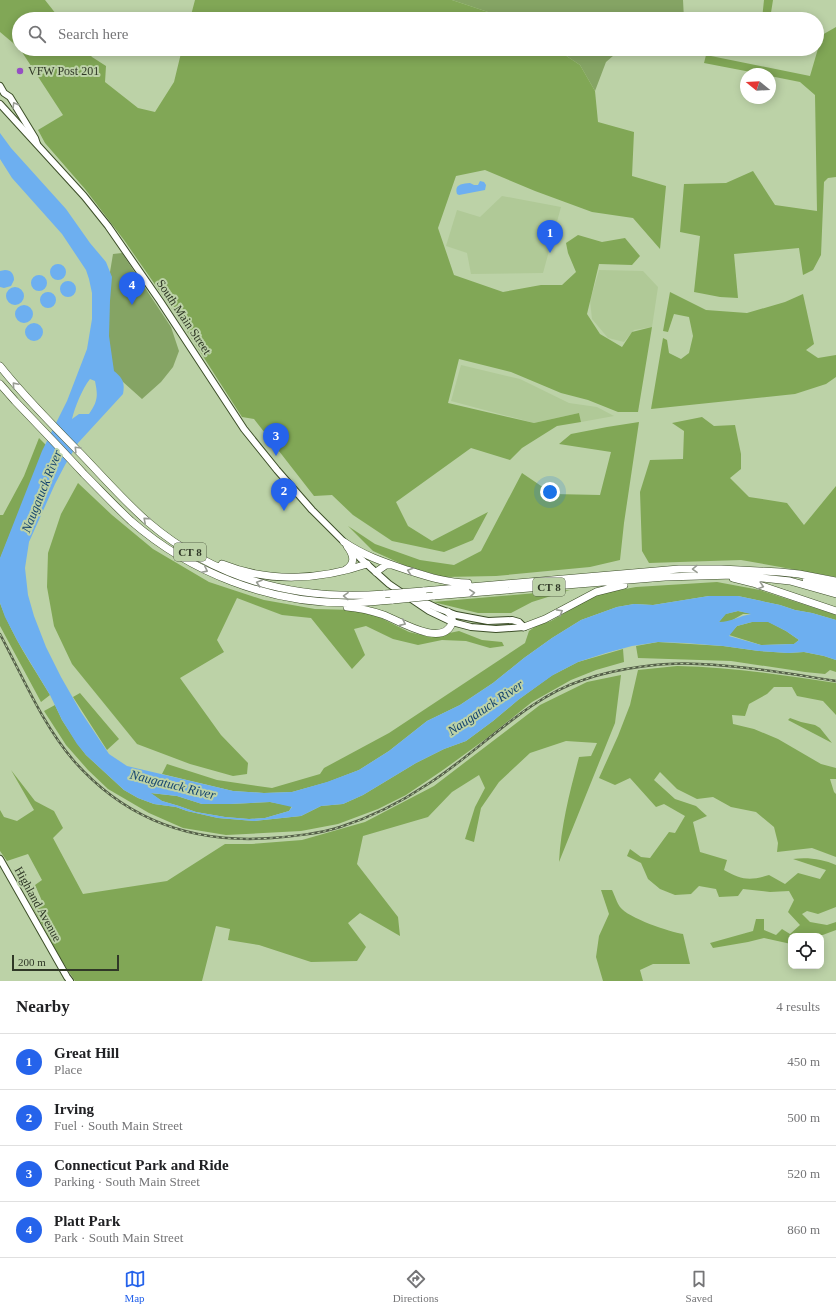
<!DOCTYPE html>
<meta charset="utf-8">
<style>
:root{--surface:#fff;--page:#f2f2f2;--text:#202124;--muted:#757577;--line:#e0e0e0;--accent:#2563eb}
body{margin:0;font-family:Georgia,serif;background:var(--page);color:var(--text)}
.controls{position:absolute;right:12px;bottom:12px;display:grid;overflow:hidden;border-radius:8px;box-shadow:0 2px 10px #0003}
.controls button{width:36px;height:36px;display:grid;place-items:center;padding:0;border:0;border-bottom:1px solid var(--line);background:var(--surface);color:var(--text);font:20px sans-serif}
.compass{position:absolute;left:740px;top:68px;width:36px;height:36px;border-radius:50%;background:var(--surface);box-shadow:0 2px 10px #0003;rotate:288deg}
.scale{position:absolute;left:12px;bottom:10px;width:107px;box-sizing:border-box;padding-left:4px;border:2px solid #303827;border-top:0;font-size:11px;line-height:14px;white-space:nowrap;color:#303827;-webkit-text-stroke:3px #bcd2a7;paint-order:stroke}
.you{position:absolute;left:550px;top:492px;width:14px;height:14px;margin:-10px;border:3px solid #fff;border-radius:50%;background:#1a73e8;box-shadow:0 0 0 6px #1a73e833}
.badge{display:grid;place-items:center;width:26px;height:26px;border-radius:50%;background:var(--accent);color:#fff;font-size:13px;font-weight:700}
.pin{position:absolute;translate:-50% -33px;filter:drop-shadow(0 1px 2px #0008)}
.pin::after{content:'';position:absolute;top:21px;width:14px;height:12px;background:inherit;clip-path:polygon(0 0,100% 0,50% 100%)}
.list{margin:0;padding:0;list-style:none}
h2{display:flex;justify-content:space-between;align-items:center;height:52px;margin:0;padding:0 16px;font-size:17px}
h2 small{font-size:13px;font-weight:400;color:var(--muted)}
.list li{display:grid;grid-template-columns:26px 1fr auto;gap:12px;align-items:center;box-sizing:border-box;height:56px;padding:0 16px;border-top:1px solid var(--line)}
.list b{display:block;font-size:15px;white-space:nowrap}
.list p{margin:0;font-size:13px;white-space:nowrap;color:var(--muted)}
.list em{font-size:13px;font-style:normal;color:var(--muted)}
.icon{flex:none;width:22px;height:22px;fill:none;stroke:currentColor;stroke-width:2;stroke-linecap:round;stroke-linejoin:round}
.map{position:relative;flex:none;width:836px;height:981px;overflow:hidden}
.search{position:absolute;background:var(--surface);box-shadow:0 2px 10px #0003;left:12px;right:12px;top:12px;height:44px;display:flex;align-items:center;gap:10px;box-sizing:border-box;padding:0 14px;border-radius:22px;color:var(--muted);font-size:15px}
.sheet{height:276px;background:var(--surface)}
nav{display:flex;justify-content:space-around;align-items:center;box-sizing:border-box;height:56px;border-top:1px solid var(--line);background:var(--surface);font-size:11px;color:var(--muted)}
nav a{display:grid;justify-items:center;gap:2px}
nav .on{color:var(--accent)}
.map>svg:first-child{display:block}
.built{fill:#b0c997}
.green{fill:#85a464}
.forest{fill:#81a756}
.water{fill:#6daff0;fill-rule:evenodd}
.lines{fill:none;stroke-linecap:round;stroke-linejoin:round}
.secondary-casing{stroke:#3c4e28;stroke-width:8}
.primary-casing{stroke:#3c4e28;stroke-width:8}
.motorway-casing{stroke:#3c4e28;stroke-width:8}
.secondary{stroke:#fff;stroke-width:6}
.primary{stroke:#fff;stroke-width:6}
.motorway{stroke:#fff;stroke-width:7}
.rail-casing{stroke:#545f48;stroke-width:2.5}
.rail{stroke:#bcd2a7;stroke-width:1;stroke-dasharray:3;stroke-linecap:butt}
.motorway-bridge-casing{stroke:#3c4e28;stroke-width:8;stroke-linecap:butt}
.motorway-bridge{stroke:#fff;stroke-width:7}
.oneway{stroke:#989c93}
.poi-dot{fill:#954fc3;stroke:#bcd2a7;stroke-width:1.5}
.labels{text-anchor:middle;stroke-width:4;stroke-linejoin:round;paint-order:stroke}
.shield{fill:#bcd2a7;stroke:#5a664d;stroke-width:1}
.shield-label{font-size:11px;font-weight:bold;fill:#303827}
.poi-label{font-size:12px;fill:#303827;stroke:#bcd2a7;text-anchor:start}
.street-label{font-size:12px;fill:#303827;stroke:#bcd2a7}
.water-label{font-size:13px;font-style:italic;fill:#15446e;stroke:#bcd2a7}
</style>
<div class="map">
<svg width="836" height="981" viewBox="0 0 836 981">
<rect width="100%" height="100%" fill="#bcd2a7"/>
<path class="built" d="M502,196L561,207L543,273L471,274L467,253L446,246L457,210L480,217Z
M599,270L643,271L658,287L652,327L634,330L624,342L608,338L592,319L590,301Z
M461,365L520,379L569,403L597,407L614,416L581,422L579,413L534,423L451,401Z"/>
<path class="green" d="M452,0H683L684,19H509Z
M556,49H621L606,62L595,91L580,65Z
M122,253L171,327L179,351L173,367L161,382L142,399L113,373L107,352L108,284L113,254Z"/>
<path class="forest" d="M0,0H45L60,19H19V48L0,32Z
M195,0H452L509,19H190Z
M764,0H773L770,19H762Z
M836,27V177L828,178L824,182L821,255L813,270L803,275L799,248L734,254L738,298L720,297L694,292L700,236L680,232L684,184L726,183L753,171L775,205L817,211L815,95L800,82L770,76V74H761L704,63L706,55L810,76L822,35Z
M20,49H85L92,57L106,66L105,82L138,108L155,112L174,82L182,49H556L580,65L595,91L598,122L634,132L632,176L666,186L660,249L633,218L592,212L535,191L485,170L456,176L438,228L454,275L503,292L541,285H562L576,272L568,253L566,243L578,235L602,242L625,238L640,256L632,265L599,264L587,314L600,334L622,347L632,332L652,327L638,412H618L588,400L561,393L511,372L459,359L448,403L534,423L579,413L581,422L557,426L522,448L510,460L471,448L396,502L408,526L432,541L488,512L473,540L444,552L392,541L353,515L332,495L314,496L254,419L242,417L179,319L124,240L85,189L45,143L38,130L63,115Z
M670,292L706,310L747,313L785,302L803,294L814,344L806,350L818,358L836,355V377L826,384L795,394L651,409L663,338L667,340L669,353L681,359L689,353L693,336L689,317L674,314L668,332L663,331Z
M702,417L714,426L735,425L741,454V469L730,478L749,497L787,503L804,525L836,486V577L741,560L649,563L642,551L640,492L650,460L683,459L684,431L672,423Z
M639,422L624,523L620,560L590,567L496,576L444,577L406,566L373,551L348,526L375,544L420,560L454,565L481,551L522,473L553,494L600,495L611,452L559,444L571,434L607,427Z
M39,438L46,445L0,559V515H3L24,476Z
M78,483L112,515L153,549L209,582L264,600L315,609L353,610L379,617L409,632L430,637L459,631L482,640L502,642L504,646L490,648L466,641L442,640L418,645L393,639L366,626L354,629L365,655L352,669L311,618L282,615L237,598L217,640L224,652L180,678L221,735L248,763L247,774L233,776L190,764L137,744L72,664L54,626L47,587L48,553L61,514Z
M717,582L760,590L836,615V620L812,613L795,610L780,605L738,596H709L653,605L634,604L617,607L581,620L552,638L524,658L493,683L460,705L427,721L389,751L359,770L328,782L292,792L264,793L233,791L162,774L167,764L217,780L272,788L320,774L324,768L389,733L525,643L529,631L536,626L551,621L587,600L603,593L636,587Z
M570,590L532,602L511,613H478L433,602Z
M0,603C12,636 32,665 50,695L41,702L0,626Z
M738,611L753,614H743L729,622H719L725,614Z
M752,622H769L786,631L799,640L794,644L761,645L729,635L737,626Z
M658,642L723,646L759,651L788,653L804,652L824,656L836,660V672L830,670L825,674L805,672L731,661L638,658L636,646Z
M623,649L624,662L596,670L571,680L532,702L487,738L443,770L406,795L378,809L338,824L301,831L226,835L183,828L149,813L108,789L88,770L66,745L44,711L55,705L62,720L77,743L86,755L124,790L138,798L154,804L176,807L187,811L218,818L254,821L301,816L321,806L343,804L363,795L416,763L444,749L466,741L493,721L518,700L551,676L578,662Z
M677,666C730,667 783,675 836,683V715L823,701L797,696L792,687H774L767,694L749,704L745,716L732,715L733,724L754,729L778,739L821,764L836,768V779H830L834,792L836,794V857L812,848L777,852L778,843L774,827L756,812L731,807L713,797L697,799L677,789L660,772L654,780L675,799L696,806L707,816L693,822L700,852L727,860L724,870C741,880 750,881 769,875L785,884L798,873L820,879L826,870L793,859C807,857 823,859 836,865V907L818,914L807,911L802,914L810,922L827,925L836,922V930L820,936H791V944L764,938L748,942L713,948L710,943L753,931L756,919H764V930L776,935L782,929L790,934L800,925L788,912L794,900L789,891L770,892L743,889L738,896L719,897L716,889L699,886L691,894L675,895L660,889L648,879L641,863L627,856L630,849L641,857L650,858L669,832L675,833L685,816L664,804L656,807L630,778L615,785L599,778L618,736L630,705L638,670Z
M621,675L615,723L559,862C561,825 570,791 579,757L591,756L597,743L566,741L530,753L499,782L481,808L474,842L465,839L475,807L485,788L479,775L452,792L428,817L363,836L357,864L398,917L400,936L360,913L348,923L366,947L357,961L311,962L259,945L228,940L230,929L216,926L202,981H75L60,958L31,904L42,901L35,885L42,880L28,854L7,861L0,851V810L4,817L17,821L34,810L11,770L35,801L54,811L63,828L53,838L83,894L167,881L225,844H252L302,840L365,822L434,786L540,705L587,682Z
M80,693L119,739L107,750L73,697Z
M790,718L801,722L815,725L820,728L832,743L788,720Z
M150,793L177,796L202,804H230L270,802L292,806L289,811L265,818L249,819L225,817L196,812L179,806L162,801Z
M601,890H612C615,896 617,903 620,907C628,918 670,932 683,934L690,964H653L640,970L643,981H603L596,957L599,936L609,914Z"/>
<path class="water" d="M0,133L11,148L66,209L90,243L106,262L112,277L110,301L109,336L114,371C123,378 125,383 123,394L78,443L65,465L55,484L29,542L25,568L28,595L34,616L46,647L61,677L81,712L109,754L127,766L233,791L264,793L292,792L327,782L359,770L389,751L427,721L460,705L493,683L524,658L552,638L581,620L617,607L634,604L653,605L709,596H738L780,605L795,610L812,613L836,620V660L824,656L804,652L788,653L759,651L723,646L685,643L658,642L632,646L606,653L578,662L553,675L518,700L493,721L466,741L444,749L416,763L363,795L343,804L321,806L301,816L254,821L218,818L187,811L176,807L154,804L138,798L124,790L86,755L77,744L62,720L50,695L18,642L5,617L0,603V558L42,451L67,401L87,349L92,319V293L89,279L86,270L62,234L12,178L0,159ZM90,379L95,381C98,396 98,401 89,414H79L72,419C75,407 82,389 90,379ZM738,611L751,614C739,616 731,622 719,622L726,614ZM752,622H768L786,631L799,640L794,644L761,645L729,636L737,626ZM151,793L177,796L202,804H230L270,802L292,807L289,811L265,818L249,819L225,817L196,812L179,806L162,801Z
M480,181L484,182L486,185L485,190L459,195L457,194C454,184 462,184 470,183L474,185H478Z
M50 272a8 8 0 1 1 16 0a8 8 0 1 1-16 0Z
M5,270C11,270 14,274 14,280L11,286L4,288L0,287V271Z
M31 283a8 8 0 1 1 16 0a8 8 0 1 1-16 0Z
M60 289a8 8 0 1 1 16 0a8 8 0 1 1-16 0Z
M6 296a9 9 0 1 1 18 0a9 9 0 1 1-18 0Z
M40 300a8 8 0 1 1 16 0a8 8 0 1 1-16 0Z
M15 314a9 9 0 1 1 18 0a9 9 0 1 1-18 0Z
M25 332a9 9 0 1 1 18 0a9 9 0 1 1-18 0Z"/>
<g class="lines">
<g class="secondary-casing">
<path id="secondary" d="M0,86L4,93L10,97L35,138L37,144
M0,859L67,977L70,981"/>
</g>
<g class="primary-casing">
<path id="primary" d="M0,104L84,196L108,226L160,301L244,429L277,470L312,510L360,558L389,584L429,611L452,622L471,627L496,629L524,627
M414,597L437,608L456,615L488,621L512,620L519,622L524,627"/>
</g>
<g class="motorway-casing">
<path id="motorway" d="M0,366C25,398 54,426 82,455C104,478 125,502 148,522C216,580 297,601 385,594
M0,384L15,401C38,425 61,449 84,474C100,490 115,506 131,521C191,573 268,603 348,603C363,603 378,601 393,600
M344,542C363,555 383,562 404,569C426,576 446,583 468,583
M222,564C269,583 320,580 367,564
M345,570C356,564 354,555 347,546
M376,572L386,565H391
M733,578L753,583L836,611
M806,579L836,587
M423,591L679,569H721L780,572L799,574L836,581
M433,596L665,577L734,575L790,581L836,594
M347,607C360,608 372,611 384,615C399,621 443,648 452,623C453,618 452,615 448,612
M524,627L545,619L596,592L624,585"/>
</g>
<use href="#secondary" class="secondary"/>
<use href="#primary" class="primary"/>
<use href="#motorway" class="motorway"/>
<g class="rail-casing">
<path id="rail" d="M0,634C23,677 42,724 74,761C127,821 194,844 272,838C295,836 318,834 340,827C372,817 401,802 428,784C479,752 526,698 583,680C617,668 664,662 699,664C745,666 791,674 836,681"/>
</g>
<use href="#rail" class="rail"/>
<g class="motorway-bridge-casing">
<path id="motorway-bridge" d="M385,594L423,591
M393,600L433,596"/>
</g>
<use href="#motorway-bridge" class="motorway-bridge"/>
</g>
<defs><path id="oneway-chevron" d="M-2-3.5L2.5 0L-2 3.5" fill="none" stroke-width="1.6" stroke-linecap="round" stroke-linejoin="round"/></defs>
<g class="oneway">
<use href="#oneway-chevron" transform="translate(15 105) rotate(-121)"/>
<use href="#oneway-chevron" transform="translate(15 385) rotate(-131)"/>
<use href="#oneway-chevron" transform="translate(77 449) rotate(-134)"/>
<use href="#oneway-chevron" transform="translate(146 520) rotate(-139)"/>
<use href="#oneway-chevron" transform="translate(695 569) rotate(179)"/>
<use href="#oneway-chevron" transform="translate(205 570) rotate(26)"/>
<use href="#oneway-chevron" transform="translate(410 571) rotate(-161)"/>
<use href="#oneway-chevron" transform="translate(259 583) rotate(-163)"/>
<use href="#oneway-chevron" transform="translate(761 586) rotate(18)"/>
<use href="#oneway-chevron" transform="translate(472 593) rotate(-5)"/>
<use href="#oneway-chevron" transform="translate(346 596) rotate(-179)"/>
<use href="#oneway-chevron" transform="translate(560 612) rotate(-29)"/>
<use href="#oneway-chevron" transform="translate(403 623) rotate(24)"/>
</g>
<circle class="poi-dot" cx="20" cy="71" r="4"/>
<g class="labels">
<g class="shield">
<rect x="174" y="543" width="32" height="18" rx="3"/>
<rect x="533" y="578" width="32" height="18" rx="3"/>
</g>
<g class="shield-label">
<text x="190" y="556">CT 8</text>
<text x="549" y="591">CT 8</text>
</g>
<g class="poi-label">
<text x="28" y="75">VFW Post 201</text>
</g>
<g class="street-label">
<text transform="translate(184 317) rotate(56)" y="4">South Main Street</text>
<text transform="translate(38 904) rotate(61)" y="4">Highland Avenue</text>
</g>
<g class="water-label">
<text transform="translate(41 491) rotate(-68)" y="5">Naugatuck River</text>
<text transform="translate(485 707) rotate(-34)" y="5">Naugatuck River</text>
<text transform="translate(173 784) rotate(14)" y="5">Naugatuck River</text>
</g>
</g>
</svg>
<div class="controls">
<button><svg class="icon" aria-label="locate" viewBox="0 0 24 24"><circle cx="12" cy="12" r="6"/><path d="M12 2v4M12 18v4M2 12h4M18 12h4"/></svg></button>
</div>
<svg class="compass" viewBox="-18 -18 36 36"><path d="M0-13l5 13h-10z" fill="#e53935"/><path d="M0 13l5-13h-10z" fill="#757577"/></svg>
<div class="scale">200 m</div>
<div class="you"></div>
<div class="pin badge" style="left:550px;top:253px">1</div>
<div class="pin badge" style="left:284px;top:511px">2</div>
<div class="pin badge" style="left:276px;top:456px">3</div>
<div class="pin badge" style="left:132px;top:305px">4</div>
<div class="search"><svg class="icon" aria-label="search" viewBox="0 0 24 24"><circle cx="10" cy="10" r="6"/><path d="M15 15l6 6"/></svg>Search here</div>
</div>
<section class="sheet">
<h2>Nearby<small>4 results</small></h2>
<ul class="list">
<li><span class="badge">1</span><div><b>Great Hill</b><p>Place</p></div><em>450 m</em></li>
<li><span class="badge">2</span><div><b>Irving</b><p>Fuel · South Main Street</p></div><em>500 m</em></li>
<li><span class="badge">3</span><div><b>Connecticut Park and Ride</b><p>Parking · South Main Street</p></div><em>520 m</em></li>
<li><span class="badge">4</span><div><b>Platt Park</b><p>Park · South Main Street</p></div><em>860 m</em></li>
</ul>
</section>
<nav>
<a class="on"><svg class="icon" aria-label="map" viewBox="0 0 24 24"><path d="M3 6l6-2 6 2 6-2v14l-6 2-6-2-6 2zM9 4v14M15 6v14"/></svg>Map</a>
<a><svg class="icon" aria-label="directions" viewBox="0 0 24 24"><path d="M12 3l9 9-9 9-9-9zM9 14v-3h6M13 9l2 2-2 2"/></svg>Directions</a>
<a><svg class="icon" aria-label="saved" viewBox="0 0 24 24"><path d="M7 4h10v16l-5-4-5 4z"/></svg>Saved</a>
</nav>
